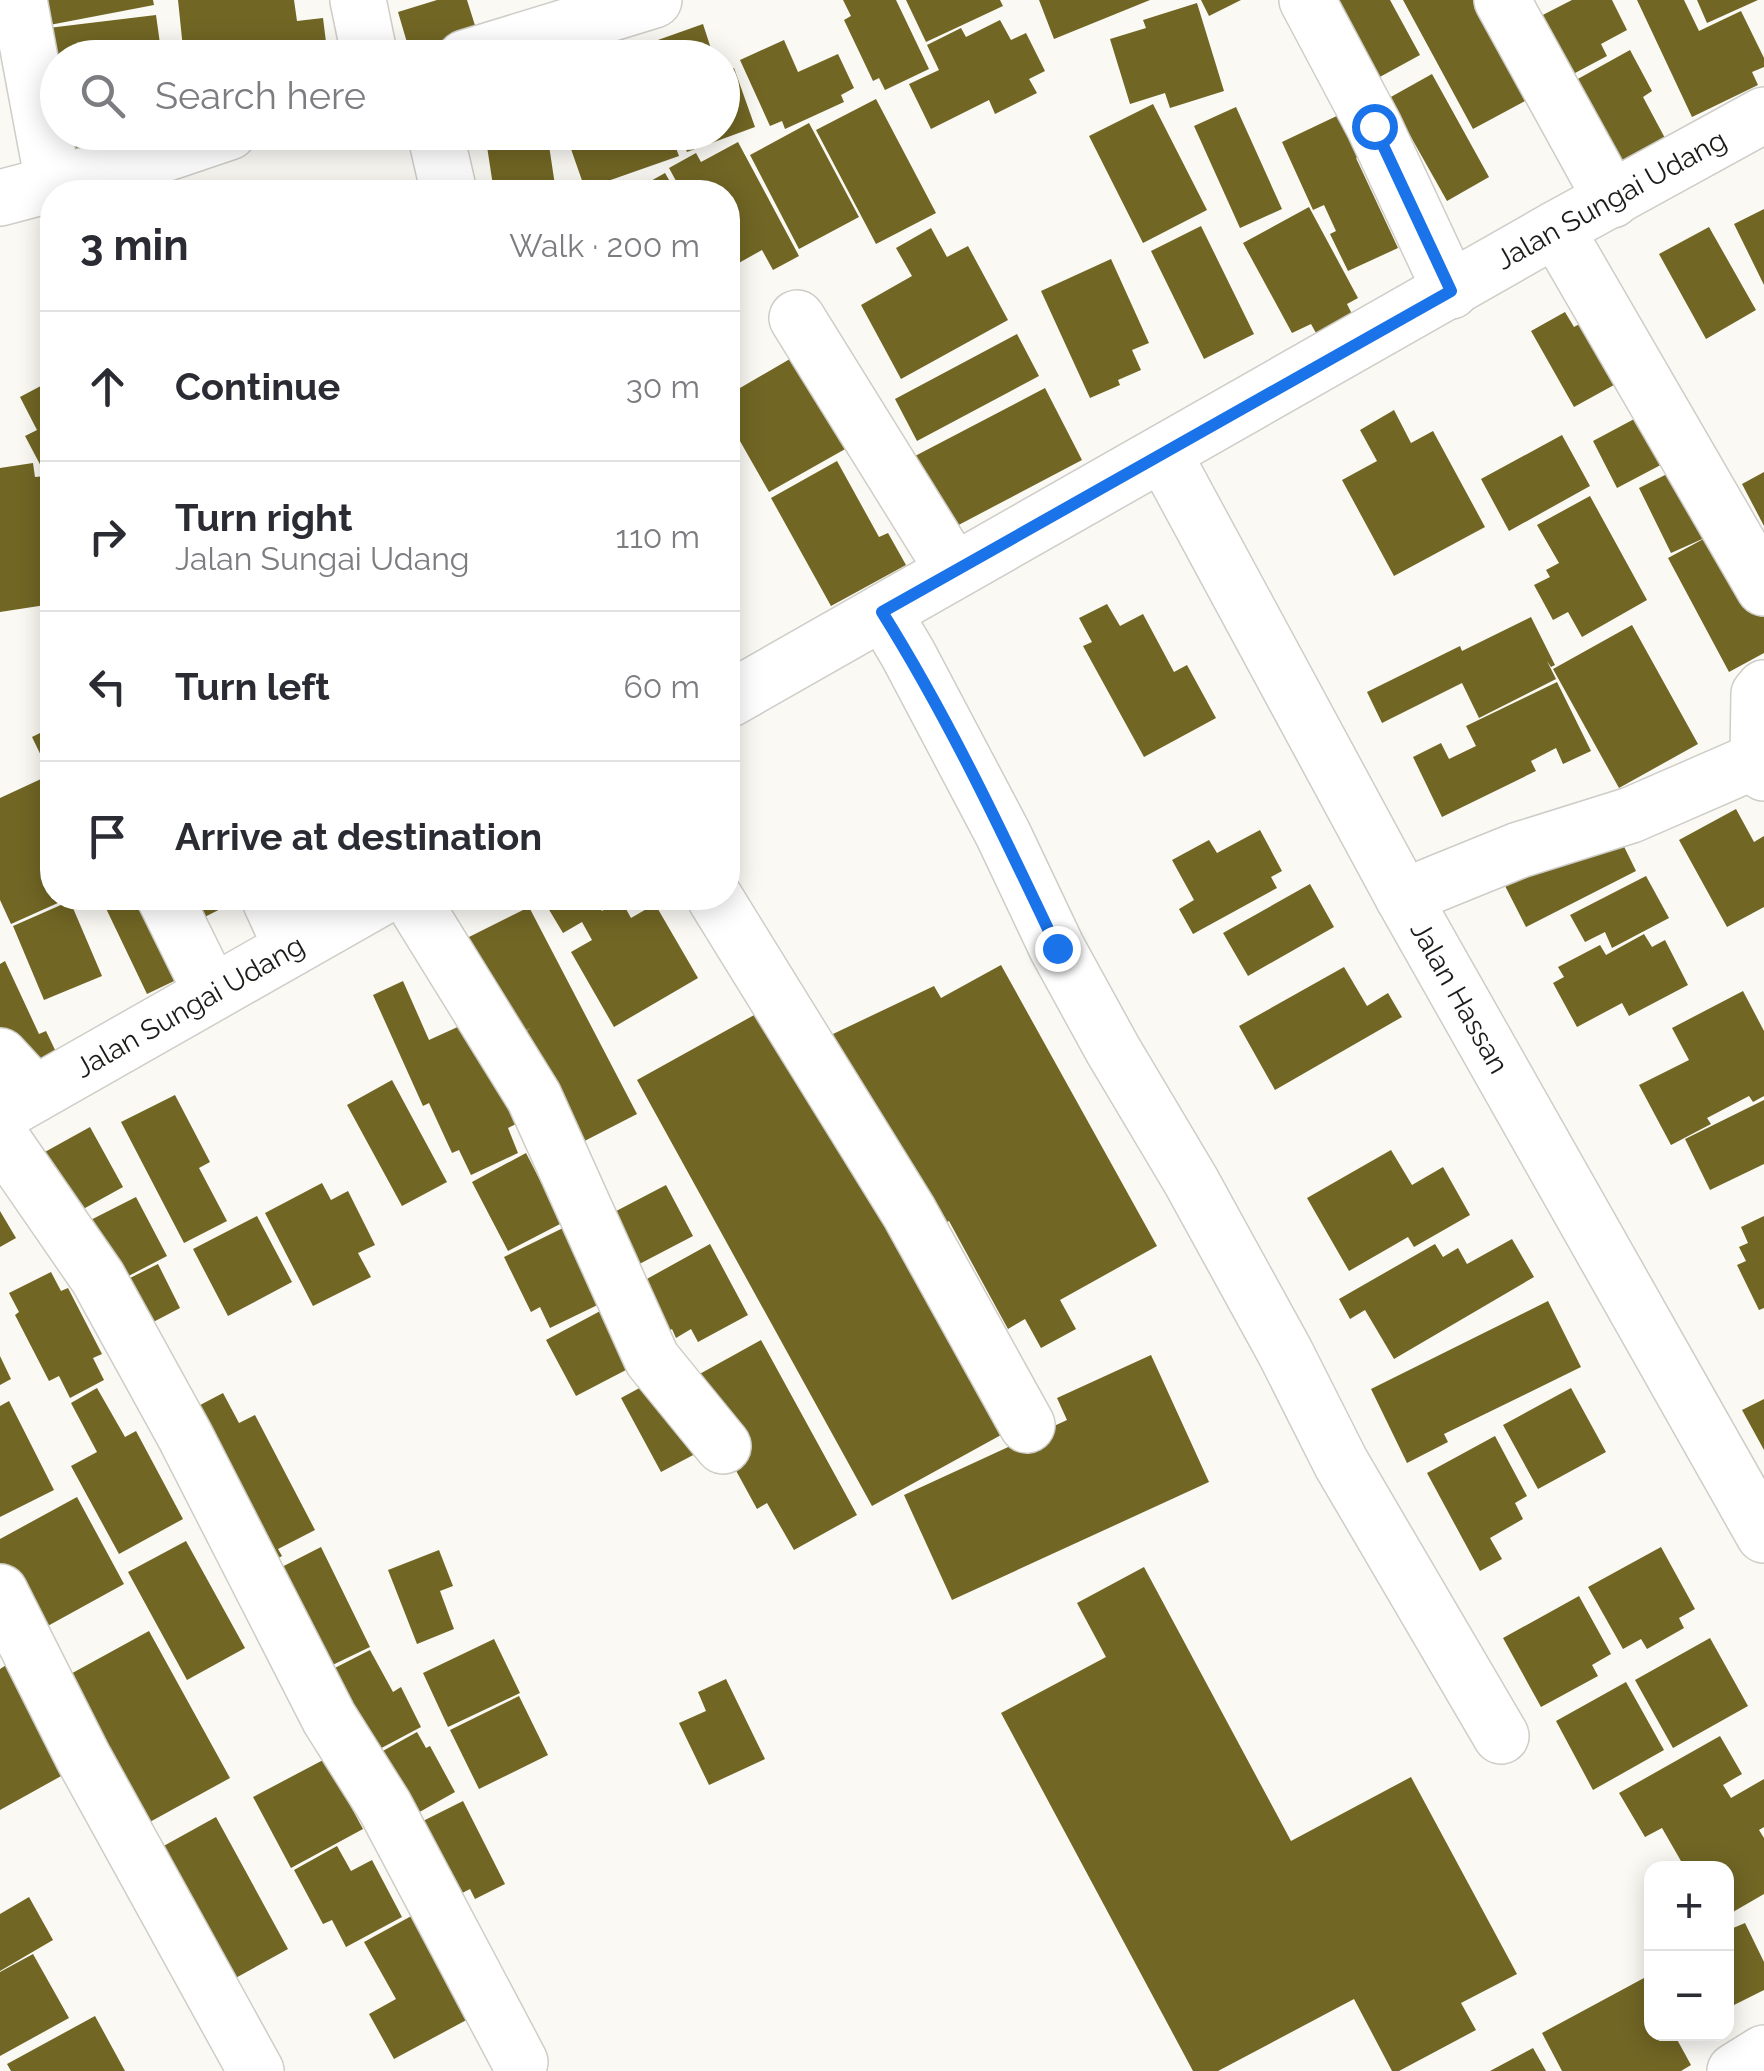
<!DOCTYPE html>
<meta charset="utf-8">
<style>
:root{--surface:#fff;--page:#f2f2f3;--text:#2b2b33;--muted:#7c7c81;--line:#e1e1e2}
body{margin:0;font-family:Raleway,sans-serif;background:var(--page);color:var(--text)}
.controls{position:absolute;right:30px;bottom:30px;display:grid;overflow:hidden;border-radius:20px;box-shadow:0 5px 25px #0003}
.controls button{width:90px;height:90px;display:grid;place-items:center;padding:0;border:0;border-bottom:2px solid var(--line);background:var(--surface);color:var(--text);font:50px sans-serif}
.stop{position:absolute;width:30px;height:30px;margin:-22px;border:8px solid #1a73e8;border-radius:50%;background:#fff}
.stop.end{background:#1a73e8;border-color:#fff;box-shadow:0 2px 10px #0008}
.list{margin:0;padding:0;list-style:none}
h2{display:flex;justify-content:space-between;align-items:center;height:130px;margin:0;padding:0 40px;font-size:42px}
h2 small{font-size:32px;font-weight:400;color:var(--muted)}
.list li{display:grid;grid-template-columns:65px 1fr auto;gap:30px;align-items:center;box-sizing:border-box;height:150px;padding:0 40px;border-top:2px solid var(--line)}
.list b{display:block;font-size:38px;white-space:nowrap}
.list p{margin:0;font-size:32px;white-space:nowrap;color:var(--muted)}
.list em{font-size:32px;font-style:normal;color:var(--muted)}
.icon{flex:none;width:55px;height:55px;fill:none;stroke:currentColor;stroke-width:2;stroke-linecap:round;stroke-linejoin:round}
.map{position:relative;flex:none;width:1764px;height:2071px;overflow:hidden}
.search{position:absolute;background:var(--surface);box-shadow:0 5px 25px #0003;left:40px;top:40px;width:700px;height:110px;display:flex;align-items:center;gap:25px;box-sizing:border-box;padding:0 35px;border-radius:55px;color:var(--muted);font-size:38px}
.panel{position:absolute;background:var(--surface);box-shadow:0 5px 25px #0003;left:40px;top:180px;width:700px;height:730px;border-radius:40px}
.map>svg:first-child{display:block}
.building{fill:#716624}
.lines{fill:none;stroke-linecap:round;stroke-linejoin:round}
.minor-casing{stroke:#cecdc8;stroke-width:58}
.minor{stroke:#fff;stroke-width:55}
.route{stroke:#1a73e8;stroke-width:12}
.labels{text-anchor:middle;stroke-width:10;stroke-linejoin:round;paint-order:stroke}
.street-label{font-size:28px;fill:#1b1b19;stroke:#fff}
</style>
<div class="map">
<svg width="1764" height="2071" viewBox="0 0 1764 2071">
<rect width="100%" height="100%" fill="#faf9f4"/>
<path class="building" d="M34,0H153L154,5L39,27Z
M178,0H294L297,21L323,18L328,58H184Z
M437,0H467L478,35L411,56L398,12Z
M843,0H896L929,69L885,90L879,78L873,81L844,20L851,16Z
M906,0H1000L1003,6L926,42Z
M1039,0H1150L1054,39Z
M1201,0H1241L1209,16Z
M1321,0H1390L1420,55L1367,84Z
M1403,0H1474L1529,99L1473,129Z
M1572,0H1612L1627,30L1601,44L1607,56L1560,81L1529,22Z
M1637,0H1684L1699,31L1741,11L1764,58V67L1752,72L1758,85L1692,117Z
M1697,0H1758L1707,23Z
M1197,3L1224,91L1170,108L1165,93L1130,104L1110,39L1146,28L1143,20Z
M156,15L162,58H58L40,29Z
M1000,20L1011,40L1026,33L1045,71L1029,79L1037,93L995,114L989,100L931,129L909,84L939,70L927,45L961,28L966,37Z
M703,24L714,58H610V57Z
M784,40L798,72L838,54L854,88L841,95L844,102L785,129L782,121L770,126L740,60Z
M1630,50L1652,91L1643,97L1666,140L1613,170L1567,85Z
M734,68L755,127L687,152L680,132H722V72Z
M1432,74L1489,177L1447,201L1389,98Z
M876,99L936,213L876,244L816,130Z
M1153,104L1207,210L1143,243L1089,136Z
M1236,107L1282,209L1240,228L1194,126Z
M1343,113L1363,155L1356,158L1398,248L1348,271L1330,234L1336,231L1324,205L1313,210L1282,142Z
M809,123L859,217L799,249L750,155Z
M66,132H142L143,140L68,149Z
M535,132H547L556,192H494L486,140Z
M565,132H670L679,156L585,189Z
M738,142L799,256L773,270L762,250L728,269V192H682L669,168L696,153L701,162Z
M665,173L676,192H631Z
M1309,207L1358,298L1347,304L1352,314L1316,333L1311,324L1292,333L1243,243Z
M1764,209V285L1734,224Z
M1201,226L1254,334L1204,359L1151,251Z
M1709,227L1756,310L1706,339L1659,254Z
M931,228L947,257L968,246L1008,320L901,379L861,305L912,276L896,248Z
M1111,259L1149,343L1132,350L1141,370L1118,380L1120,385L1090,398L1041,291Z
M1609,308L1643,369L1574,407L1531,331L1565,312L1574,327Z
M1017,334L1039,376L917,441L895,399Z
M795,356L847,448L769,492L728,420V395Z
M52,380V487L25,436L37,430L20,397Z
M1045,388L1082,460L932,539L894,467Z
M1666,402L1691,449L1617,488L1593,441Z
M1394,410L1411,443L1433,431L1485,527L1394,576L1342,480L1377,461L1360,430Z
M1562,435L1590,486L1509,531L1481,479Z
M837,461L879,537L888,533L906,565L831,606L771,498Z
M33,463L35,477L46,476L52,522V547H49L52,604L0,612V468Z
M1687,464L1715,531L1761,617L1764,615V653L1729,672L1668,558L1709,536L1671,553L1639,488Z
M1764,472V526L1742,484Z
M1590,496L1647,600L1582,637L1568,612L1553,620L1534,585L1550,577L1546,570L1559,563L1537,525Z
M1107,604L1120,626L1143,614L1174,672L1187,665L1216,718L1144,757L1083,646L1092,642L1079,618Z
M1531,617L1555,665L1551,667L1547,661L1556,679L1479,718L1462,683L1382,723L1367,692L1460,646L1462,651Z
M1632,625L1698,744L1619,788L1553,669Z
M1557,682L1591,751L1563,764L1556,748L1531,761L1536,771L1442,817L1413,757L1441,743L1449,759L1476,746L1466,726Z
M52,727V797L40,771L47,768L32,737Z
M41,779L52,803V898H69L11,924L0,900V798Z
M1736,809L1754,842L1764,836V907L1727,927L1679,840Z
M1613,824L1636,871L1526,927L1502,880Z
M1260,830L1282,871L1271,877L1277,888L1193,934L1179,909L1194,900L1172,860L1209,840L1217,853Z
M1646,876L1669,918L1612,948L1605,932L1585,942L1570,915Z
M1310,884L1334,927L1248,976L1223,933Z
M101,898H160L195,971L147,994Z
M178,898H242L191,924Z
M565,898H594L602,911L621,900L631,918L655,904L698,978L614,1027L571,952L592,940L582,922L563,933L548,908Z
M70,901L102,976L44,1000L13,926Z
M529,907L637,1114L569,1149L513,1039L531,1028L515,1036L457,943Z
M1644,934L1652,947L1665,940L1688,985L1629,1016L1622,1003L1577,1027L1553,983L1564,977L1558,967L1600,945L1606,955Z
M5,961L39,1034L46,1031L56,1052L18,1070L0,1031V964Z
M1001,965L1157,1246L1060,1300L1076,1329L1041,1348L1025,1319L1008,1329L949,1221L941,1225L887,1150L833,1034L934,986L941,998Z
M1344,967L1367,1006L1388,993L1402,1017L1275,1090L1239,1026Z
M403,981L429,1040L484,1015L530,1117L508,1128L518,1153L471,1175L459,1150L452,1153L429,1103L423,1106L373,995Z
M1743,991L1764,1031V1096L1753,1102L1749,1096L1707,1118L1711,1124L1671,1145L1639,1085L1689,1060L1672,1028Z
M765,1009L1001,1435L872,1506L637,1080Z
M392,1080L447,1182L402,1206L347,1105Z
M175,1095L210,1162L199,1168L227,1221L184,1243L121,1122Z
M1764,1100V1164L1710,1190L1685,1139Z
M90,1127L123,1187L49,1228L16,1168Z
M1391,1150L1412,1185L1443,1167L1470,1215L1414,1247L1408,1237L1349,1271L1307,1198Z
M526,1153L562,1223L508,1251L472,1182Z
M322,1183L331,1200L348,1191L375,1245L358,1253L371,1277L313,1306L265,1213Z
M666,1185L693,1236L626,1271L599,1220Z
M136,1197L167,1256L119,1281L63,1234Z
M0,1211L16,1238L0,1247Z
M257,1216L292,1282L228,1316L193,1249Z
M1764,1216V1308L1759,1310L1737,1265L1746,1261L1739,1247L1748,1243L1741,1227Z
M565,1227L614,1297L550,1328L540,1307L531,1312L504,1257Z
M1512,1239L1534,1277L1394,1359L1365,1310L1350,1319L1339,1299L1435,1244L1443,1257L1458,1248L1467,1264Z
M710,1244L748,1315L698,1342L691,1329L676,1338L672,1329L663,1334L645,1280Z
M158,1264L180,1308L119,1340L96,1295Z
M51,1272L61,1291L68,1288L102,1354L93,1358L104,1380L70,1398L59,1376L49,1381L15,1315L19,1312L9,1293Z
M619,1301L649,1358L576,1396L546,1340Z
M1548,1301L1581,1367L1444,1434L1448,1442L1407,1463L1371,1389Z
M761,1340L857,1515L794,1550L767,1503L757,1509L687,1381Z
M1151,1355L1209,1482L952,1600L904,1495L1067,1420L1057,1398Z
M0,1356L11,1379L0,1385Z
M658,1378L697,1453L661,1472L621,1398Z
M97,1388L125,1437L136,1431L183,1519L119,1554L71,1466L97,1452L71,1403Z
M1571,1388L1606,1452L1538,1489L1503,1425Z
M223,1393L239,1423L255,1415L315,1530L278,1549L282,1556L247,1575L162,1425Z
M1764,1399V1450L1742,1410Z
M9,1401L54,1490L0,1517V1406Z
M1495,1436L1527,1496L1515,1503L1523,1519L1490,1538L1502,1559L1480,1571L1427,1473Z
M77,1497L124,1584L35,1633L0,1568V1539Z
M186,1541L245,1648L187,1680L128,1572Z
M321,1547L370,1647L322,1670L272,1572Z
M1661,1547L1695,1609L1679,1618L1684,1628L1647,1649L1641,1639L1623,1649L1588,1587Z
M439,1550L453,1586L440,1591L454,1629L417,1644L388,1570Z
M1144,1567L1291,1841L1411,1777L1517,1974L1461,2003L1476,2030L1399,2071H1392L1354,1999L1218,2071H1193L1001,1713L1106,1657L1077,1603Z
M1579,1596L1611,1654L1592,1665L1598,1676L1541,1707L1503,1638Z
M149,1631L230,1778L137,1829L56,1682Z
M1710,1638L1748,1706L1673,1748L1635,1680Z
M494,1639L520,1693L448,1727L423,1673Z
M370,1650L393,1692L401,1687L421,1727L357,1761L325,1673Z
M11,1662L72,1770L0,1810V1669Z
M726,1679L765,1759L709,1785L679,1723L706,1711L698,1692Z
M1626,1682L1664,1750L1593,1790L1556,1721Z
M519,1696L548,1755L479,1789L450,1730Z
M417,1732L426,1748L430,1746L455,1792L393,1827L363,1762Z
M1720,1736L1742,1774L1723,1785L1731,1798L1764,1779V1827L1759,1830L1764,1838V1894L1726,1916V1868H1685L1662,1828L1645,1837L1619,1793Z
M325,1759L363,1829L291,1868L253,1797Z
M463,1801L505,1884L475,1899L470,1889L427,1911L389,1838Z
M216,1817L288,1949L223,1985L151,1853Z
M337,1846L351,1871L372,1860L402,1917L346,1947L332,1920L323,1924L294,1870Z
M29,1897L53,1940L0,1971V1914Z
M415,1914L472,2017L394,2059L369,2014L396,1999L364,1942Z
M1745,1923L1764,1962V1990L1734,2005L1726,1989V1931Z
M33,1954L69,2018L0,2056V1972Z
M1644,1978L1652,1992V2034H1674L1691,2065L1681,2071H1562L1542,2033Z
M95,2016L125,2071H11L7,2064Z
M1533,2048L1546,2071H1490Z"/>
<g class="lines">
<g class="minor-casing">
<g id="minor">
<path d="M19,0L53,182"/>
<path d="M358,0L370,58"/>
<path d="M1307,0L1374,126L1451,291"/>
<path d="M1502,0L1612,200"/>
<path d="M465,58L654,0"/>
<path d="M435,132L447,184L444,192"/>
<path d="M0,198L158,156L229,132"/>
<path d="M1556,229L1764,588"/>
<path d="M797,318L954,571"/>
<path id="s1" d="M1163,453L1403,897L1764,1535"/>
<path d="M883,612L908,654L1003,834L1057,948L1113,1050L1191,1181L1285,1352L1341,1463L1501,1736"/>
<path d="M1764,688L1759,694L1758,758L1764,773"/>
<path id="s2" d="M728,700L1556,229L1764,115"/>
<path d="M1403,897L1519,850L1631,815L1764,757"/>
<path d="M165,898L212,993"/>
<path d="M269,898L292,948"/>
<path d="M411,898L534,1097L652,1359L723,1446"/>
<path d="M715,898L909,1212L1027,1425"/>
<path d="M0,1056L35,1094"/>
<path id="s3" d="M0,1114L380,898"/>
<path d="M0,1136L98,1278L185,1436L329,1718L385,1807L520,2062"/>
<path d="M0,1592L83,1757L256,2071"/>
<path d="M1735,2071L1764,2053"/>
</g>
</g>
<use href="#minor" class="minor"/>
</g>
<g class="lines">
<path class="route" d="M1057,948C1003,834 949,719 882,612L1451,291L1374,126"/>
</g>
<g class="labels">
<g class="street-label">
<text dy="10" stroke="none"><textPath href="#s2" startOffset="1015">Jalan Sungai Udang</textPath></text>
<text dy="10" stroke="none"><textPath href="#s1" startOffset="620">Jalan Hassan</textPath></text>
<text dy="10" stroke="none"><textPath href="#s3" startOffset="218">Jalan Sungai Udang</textPath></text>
</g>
</g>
</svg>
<div class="controls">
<button>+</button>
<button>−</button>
</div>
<div class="stop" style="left:1374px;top:126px"></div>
<div class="stop end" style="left:1057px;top:948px"></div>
<div class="search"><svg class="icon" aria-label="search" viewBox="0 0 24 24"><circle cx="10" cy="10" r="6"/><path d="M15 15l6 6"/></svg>Search here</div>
<section class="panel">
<h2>3 min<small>Walk · 200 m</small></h2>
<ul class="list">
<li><svg class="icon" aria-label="ahead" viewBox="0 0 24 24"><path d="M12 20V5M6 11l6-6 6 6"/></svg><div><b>Continue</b></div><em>30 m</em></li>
<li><svg class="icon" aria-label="right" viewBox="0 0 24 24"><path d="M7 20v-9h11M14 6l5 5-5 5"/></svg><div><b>Turn right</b><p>Jalan Sungai Udang</p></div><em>110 m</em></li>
<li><svg class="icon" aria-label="left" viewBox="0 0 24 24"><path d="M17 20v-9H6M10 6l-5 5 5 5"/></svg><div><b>Turn left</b></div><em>60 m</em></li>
<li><svg class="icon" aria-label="arrive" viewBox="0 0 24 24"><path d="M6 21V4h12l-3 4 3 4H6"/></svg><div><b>Arrive at destination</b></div></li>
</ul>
</section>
</div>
